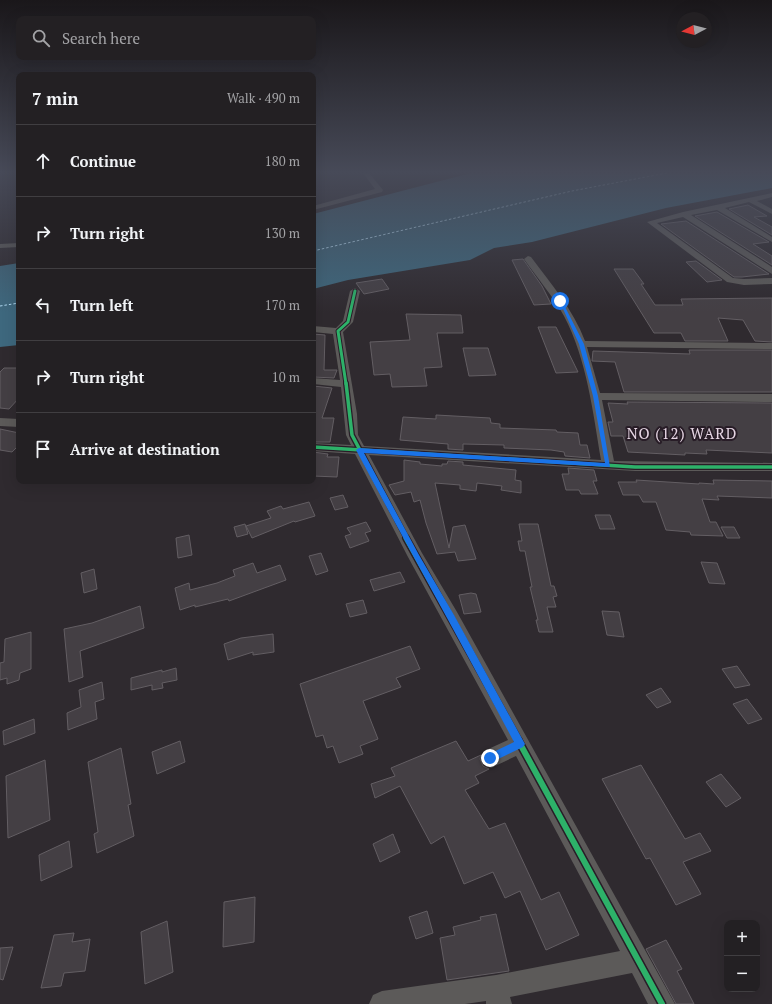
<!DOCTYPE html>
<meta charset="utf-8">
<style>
:root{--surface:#232023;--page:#2b282b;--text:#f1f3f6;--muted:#a3a3a6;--line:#403e41}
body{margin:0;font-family:"PT Serif",serif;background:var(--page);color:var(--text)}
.controls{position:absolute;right:12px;bottom:12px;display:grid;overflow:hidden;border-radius:8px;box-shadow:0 4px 16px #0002}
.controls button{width:36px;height:36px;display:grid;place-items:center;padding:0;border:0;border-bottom:1px solid var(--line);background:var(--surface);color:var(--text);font:20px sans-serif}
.compass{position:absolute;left:676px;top:12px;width:36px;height:36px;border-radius:50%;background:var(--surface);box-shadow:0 4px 16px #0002;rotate:263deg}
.stop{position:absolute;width:12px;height:12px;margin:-9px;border:3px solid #1a73e8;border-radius:50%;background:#fff}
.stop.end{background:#1a73e8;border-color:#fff;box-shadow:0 1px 4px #0008}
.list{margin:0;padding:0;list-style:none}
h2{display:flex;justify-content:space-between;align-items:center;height:52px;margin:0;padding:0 16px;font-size:17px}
h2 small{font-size:13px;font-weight:400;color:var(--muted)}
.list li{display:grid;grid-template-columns:26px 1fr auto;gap:12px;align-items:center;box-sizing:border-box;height:72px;padding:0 16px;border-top:1px solid var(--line)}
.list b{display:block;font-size:15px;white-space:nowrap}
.list em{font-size:13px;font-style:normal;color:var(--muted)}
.icon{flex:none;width:22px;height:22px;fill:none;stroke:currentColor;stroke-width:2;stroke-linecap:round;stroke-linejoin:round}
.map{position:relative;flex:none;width:772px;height:1004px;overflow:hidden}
.search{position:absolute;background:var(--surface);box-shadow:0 4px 16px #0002;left:16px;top:16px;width:300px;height:44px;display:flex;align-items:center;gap:10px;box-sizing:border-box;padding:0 14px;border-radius:8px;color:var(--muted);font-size:15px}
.panel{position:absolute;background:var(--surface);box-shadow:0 4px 16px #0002;left:16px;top:72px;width:300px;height:412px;border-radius:8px}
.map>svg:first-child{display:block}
.water{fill:#3e687e}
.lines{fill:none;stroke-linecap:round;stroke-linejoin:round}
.ferry{stroke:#b3def7;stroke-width:1;stroke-dasharray:2.5 2;stroke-linecap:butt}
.building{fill:#443f44;stroke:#635e63}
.minor{fill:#5c5a59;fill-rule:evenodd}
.cycleway-far3-casing{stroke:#281d27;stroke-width:5}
.cycleway-far2-casing{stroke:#281d27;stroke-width:6}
.cycleway-far1-casing{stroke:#281d27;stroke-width:8}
.cycleway-casing{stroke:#281d27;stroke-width:9}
.cycleway-far3{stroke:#2db169;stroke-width:3}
.cycleway-far2{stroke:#2db169;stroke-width:3.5}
.cycleway-far1{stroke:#2db169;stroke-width:5}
.cycleway{stroke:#2db169;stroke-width:6}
.route{fill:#1a73e8}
.labels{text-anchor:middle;stroke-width:4;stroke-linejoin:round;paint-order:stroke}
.quarter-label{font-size:15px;letter-spacing:1px;fill:#e7d7e5;stroke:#281d27}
</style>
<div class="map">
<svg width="772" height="1004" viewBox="0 0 772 1004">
<rect width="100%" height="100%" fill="#2f2a2f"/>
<path class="water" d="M471,173H772V188L666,208L532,242L494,248L470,260L348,280L313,289V214Z
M19,263V345L0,347V266Z"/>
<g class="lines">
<path class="ferry" d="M313,251L572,191L667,173
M0,306L19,303"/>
</g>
<path class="building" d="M748,205L767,216L754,217L772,227V235L729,209Z
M717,212L769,242L753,244L772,256V265L695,216Z
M686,221L769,274L742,277H734L661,224Z
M523,259L542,286L551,304L534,305L512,260Z
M696,261L722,280L707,282L686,262Z
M614,269H633L644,284H641L655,305H683L681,299L772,298V342L755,341L743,320L718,318L728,341H685L681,333H654Z
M382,279L389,289L364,294L356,283Z
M406,314L461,315L463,333H437L442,367L424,368L427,386L392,387L390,374L374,375L370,342L410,340Z
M538,327H556L578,372L556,373Z
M313,334L325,335L324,370H337L334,378L313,377Z
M463,348H488L496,375L469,376Z
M689,350H772V392H624L615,362L592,361L593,351L690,354Z
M4,368H19V398L9,409L0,408V372Z
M313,386L332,388L322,418H334L330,442H314L313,439Z
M627,402L772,403V453L706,450L707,454L685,453V455L628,452L623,436H611L608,422H613L608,403L628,404Z
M436,415L490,418L491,423L500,424V428L556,430L557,432L578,433L580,445H587L590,458L565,456L564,452L551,450L504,448V445L463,444V450L448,449V444L400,440L403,417L436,419Z
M0,429L19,433V445L12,452L0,450Z
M313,452L328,454L327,457H339L337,477L313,476Z
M404,460L420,462V464L442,466V464H447L448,461L463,462V465L516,470L515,480L521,481V493L501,490L502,486L477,483L476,491L460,489V485L435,483L449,548L453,527L465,525L476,559L458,561L455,552L437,554L426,523L420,500L414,502L411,492L395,495L389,485L404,481Z
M568,468L594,470L597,481H593L598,494H581L579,490H566L562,474H569Z
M636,480L699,484V483L714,484L713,480L772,481V498L717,496L719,500L702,499L710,522H716L723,536L691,535L690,532L666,530L656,502H643L639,495H623L618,482H637Z
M343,495L348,507L335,510L330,498Z
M309,502L315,516L295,522L294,521L252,538L246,526L271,518L267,511L281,506L283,509Z
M595,515H610L615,529H600Z
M366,522L371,531L365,533L369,541L350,548L345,536L351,534L347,528Z
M245,524L248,534L237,537L234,527Z
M519,524H538L551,586H554L557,596L553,597L556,607H547L553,632H539L536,620H538L530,587H532L525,551H520L518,541H522Z
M721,527H734L740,538H727Z
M189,535L192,555L178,558L176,538Z
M321,553L328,571L316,575L309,556Z
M701,562L717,563L725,584L709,583Z
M253,563L257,573L280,565L286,580L229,601L228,599L195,607V605L180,610L175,588L189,583L190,590L217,583L235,576L233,570Z
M94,569L97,589L84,593L81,573Z
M400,572L405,582L374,591L370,580Z
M471,593L476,594L481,612L464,614L459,595Z
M363,600L367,613L350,617L346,604Z
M140,606L144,628L80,651L83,677L69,682L64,629L92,623Z
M602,611L619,612L624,637L607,635Z
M31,632V669L20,673L19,680L7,684V678L0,680V663L4,662L5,639Z
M273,634L274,652L253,655V652L228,660L224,644L241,638Z
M410,646L420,669L396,678L401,687L363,701L378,739L360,746L363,754L339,763L333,746L327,748L323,735L316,737L300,684Z
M737,666L750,685L735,688L722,669Z
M176,668L177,680L162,683L163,688L152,690V685L131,690V678L162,670V672Z
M102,682L104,699L95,702L97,719L68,730L67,713L81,707L79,690Z
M661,688L671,702L657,708L646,695Z
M747,699L762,719L748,724L733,704Z
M34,719L35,733L4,745L3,731Z
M180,741L185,762L157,774L152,752Z
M456,741L468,761L481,755L480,759L483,766L489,769L475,776L479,783L465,790L489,829L505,823L541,900L559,892L579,935L546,950L520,891L505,898L493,872L464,884L444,836L431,844L400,786L375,798L371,784L395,776L391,768Z
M121,748L131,804L128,805L134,836L97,853L94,834L98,832L88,762Z
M45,760L50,820L8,838L6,776Z
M641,765L685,839L700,833L711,851L683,862L701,894L676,905L650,858L646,859L602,779Z
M721,774L741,798L726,807L706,782Z
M393,834L400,852L380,862L373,844Z
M69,841L72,867L41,881L39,855Z
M255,897L254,942L223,947L224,902Z
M427,911L433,933L416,939L409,917Z
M496,914L509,971L447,980L440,938L455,935L453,927L481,920L480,917Z
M167,921L173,972L145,984L141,932Z
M74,933L72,942L90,939L85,971L64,973L61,986L41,988L54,935Z
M666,940L682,969L677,971L694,1004H676L646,949Z
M13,947L3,980L0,979V948Z"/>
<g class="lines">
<path class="minor" d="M363,173H369L383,190L382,192L313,210V206L375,189Z
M772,193V197L757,201L772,209V214L749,202L725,208L772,237V242L717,210L691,215L772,267V274L683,217L657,223L733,278L744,279L772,278V284L744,285L727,282L647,222L683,212Z
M19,243V247L0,248V244Z
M528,256L531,257C551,284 573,309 585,341L772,343V349L587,347L600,393L772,394V402L602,400L614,461L772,463V471H635L369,455L422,553L457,612L675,1004H648L632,973L510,997L512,1004H486V1001L465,1004H369L373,995L382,991L496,975L620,951L516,756L491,768L484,765L481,758L484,751L508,740L408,557L355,454L313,451V443L351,445L346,435L341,387L313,384V378L340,380L333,334L313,332V326L336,328L343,321L350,291L355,288L360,291L353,322L343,332L357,414L358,435L364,446L601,460C593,412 587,360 564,316C553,296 537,278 524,259Z
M0,418L19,419V427L0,426Z"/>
<g class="cycleway-far3-casing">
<path id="cycleway-far3" d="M346,384L338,331L348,322L355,291"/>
</g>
<g class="cycleway-far2-casing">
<path id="cycleway-far2" d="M346,383L352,435L407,539
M313,447L635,467H772"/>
</g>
<g class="cycleway-far1-casing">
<path id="cycleway-far1" d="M406,538L519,741"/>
</g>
<g class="cycleway-casing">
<path id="cycleway" d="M518,740L662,1004"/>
</g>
<use href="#cycleway-far3" class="cycleway-far3"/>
<use href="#cycleway-far2" class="cycleway-far2"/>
<use href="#cycleway-far1" class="cycleway-far1"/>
<use href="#cycleway" class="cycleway"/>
</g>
<linearGradient id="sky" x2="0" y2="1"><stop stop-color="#1a171a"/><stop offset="0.55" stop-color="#474a58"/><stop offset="1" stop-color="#474a58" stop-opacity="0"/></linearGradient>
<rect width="772" height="313" fill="url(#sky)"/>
<path class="route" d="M559,300L562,301L584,344L598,396L610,467L364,453L419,555L454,615L525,744L523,747L490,763L486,758L487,755L514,742C462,644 408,548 356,450L359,448L605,463L593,396L579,344Z"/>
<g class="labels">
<g class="quarter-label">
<text x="682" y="439">NO (12) WARD</text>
</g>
</g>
</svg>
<div class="controls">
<button>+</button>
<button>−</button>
</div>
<svg class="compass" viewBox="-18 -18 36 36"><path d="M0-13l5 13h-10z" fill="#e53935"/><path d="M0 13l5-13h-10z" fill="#a3a3a6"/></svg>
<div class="stop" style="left:560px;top:301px"></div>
<div class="stop end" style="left:490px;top:758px"></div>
<div class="search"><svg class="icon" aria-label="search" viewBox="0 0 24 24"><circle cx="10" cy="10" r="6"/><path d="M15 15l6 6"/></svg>Search here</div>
<section class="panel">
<h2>7 min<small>Walk · 490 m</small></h2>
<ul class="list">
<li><svg class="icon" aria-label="ahead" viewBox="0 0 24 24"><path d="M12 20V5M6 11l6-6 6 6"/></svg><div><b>Continue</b></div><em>180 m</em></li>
<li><svg class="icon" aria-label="right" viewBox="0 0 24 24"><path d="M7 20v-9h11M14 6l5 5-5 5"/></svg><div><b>Turn right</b></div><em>130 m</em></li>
<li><svg class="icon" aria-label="left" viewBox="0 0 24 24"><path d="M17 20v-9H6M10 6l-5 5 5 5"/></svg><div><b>Turn left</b></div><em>170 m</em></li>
<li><svg class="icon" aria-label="right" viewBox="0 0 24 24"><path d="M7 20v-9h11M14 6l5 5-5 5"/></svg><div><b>Turn right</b></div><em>10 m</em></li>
<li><svg class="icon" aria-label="arrive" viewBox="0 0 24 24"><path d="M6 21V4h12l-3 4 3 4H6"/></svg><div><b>Arrive at destination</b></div></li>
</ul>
</section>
</div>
